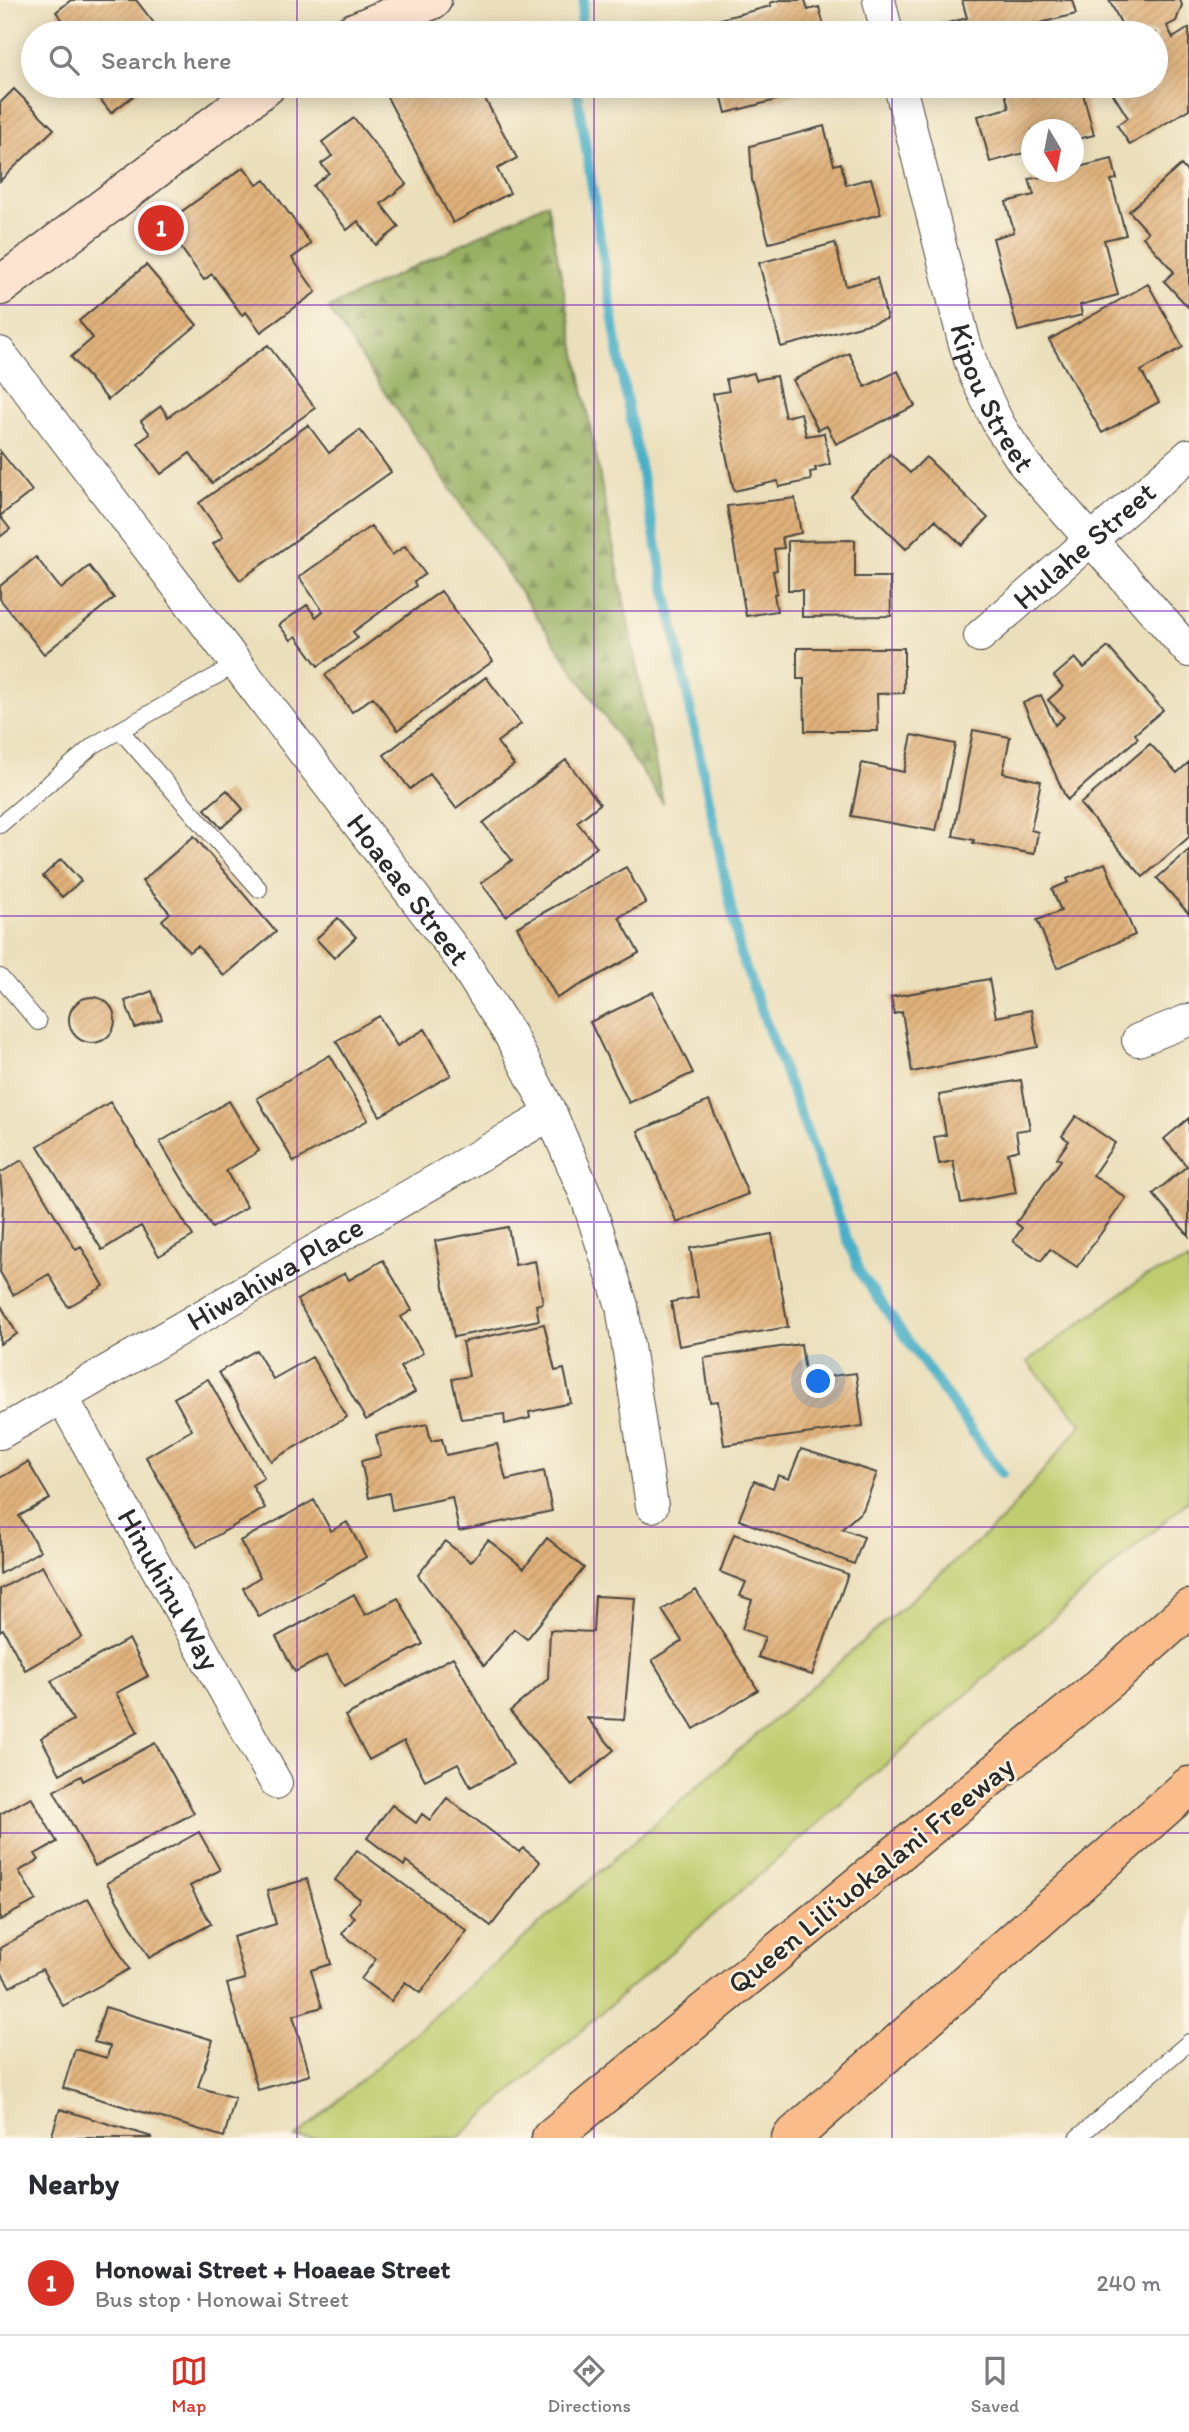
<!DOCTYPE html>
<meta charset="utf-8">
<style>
:root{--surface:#fff;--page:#f7f7f7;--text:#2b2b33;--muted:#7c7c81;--line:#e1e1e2;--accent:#d93025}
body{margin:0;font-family:Itim,sans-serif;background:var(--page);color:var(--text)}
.compass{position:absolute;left:1021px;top:119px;width:63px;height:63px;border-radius:50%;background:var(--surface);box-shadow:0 4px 18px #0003;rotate:170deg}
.you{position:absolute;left:819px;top:1382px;width:24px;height:24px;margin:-18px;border:5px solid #fff;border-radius:50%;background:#1a73e8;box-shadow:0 0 0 10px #1a73e833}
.badge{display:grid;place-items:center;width:46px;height:46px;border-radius:50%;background:var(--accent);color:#fff;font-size:23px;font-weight:700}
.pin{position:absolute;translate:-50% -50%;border:4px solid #fff;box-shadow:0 2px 7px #0006}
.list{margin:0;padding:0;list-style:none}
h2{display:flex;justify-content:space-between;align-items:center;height:91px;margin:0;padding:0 28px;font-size:30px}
h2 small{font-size:23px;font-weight:400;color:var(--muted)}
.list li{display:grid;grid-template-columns:46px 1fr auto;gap:21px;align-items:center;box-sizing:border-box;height:105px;padding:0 28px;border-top:2px solid var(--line)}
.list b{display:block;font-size:26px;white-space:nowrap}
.list p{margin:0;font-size:23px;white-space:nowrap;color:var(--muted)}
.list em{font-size:23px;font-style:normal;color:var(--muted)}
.icon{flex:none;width:38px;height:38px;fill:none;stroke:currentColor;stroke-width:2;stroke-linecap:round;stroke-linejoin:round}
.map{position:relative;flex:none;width:1189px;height:2138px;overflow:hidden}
.search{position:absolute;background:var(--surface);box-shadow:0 4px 18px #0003;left:21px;right:21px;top:21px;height:77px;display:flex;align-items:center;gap:18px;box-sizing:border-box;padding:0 24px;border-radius:38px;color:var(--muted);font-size:26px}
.sheet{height:196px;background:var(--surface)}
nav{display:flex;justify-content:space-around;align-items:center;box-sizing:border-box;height:98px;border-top:2px solid var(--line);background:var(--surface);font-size:19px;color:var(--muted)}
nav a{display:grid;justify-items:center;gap:4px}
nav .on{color:var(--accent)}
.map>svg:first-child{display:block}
.grass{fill:#bfcd70;stroke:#757c4e;stroke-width:2}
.forest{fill:url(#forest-firs);stroke:#616e46;stroke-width:2}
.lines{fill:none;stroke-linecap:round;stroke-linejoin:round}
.stream{stroke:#48b0c7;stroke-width:10}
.building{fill:url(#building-hatch)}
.lane-casing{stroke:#484641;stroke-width:18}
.street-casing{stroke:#484641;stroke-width:34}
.secondary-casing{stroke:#484641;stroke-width:41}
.highway-casing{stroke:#484641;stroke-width:41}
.lane{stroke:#fff;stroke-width:16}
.street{stroke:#fff;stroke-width:32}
.secondary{stroke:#fde4d0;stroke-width:38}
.highway{stroke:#f9bc8a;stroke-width:38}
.grid{fill:none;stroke:#7b2cbf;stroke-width:2;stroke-opacity:0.55}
.labels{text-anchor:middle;stroke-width:5;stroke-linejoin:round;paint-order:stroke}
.street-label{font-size:30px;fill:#2b2b2b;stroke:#fcf5e5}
</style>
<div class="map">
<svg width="1189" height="2138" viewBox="0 0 1189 2138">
<defs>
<pattern id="forest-firs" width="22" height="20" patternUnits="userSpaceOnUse" patternTransform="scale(1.75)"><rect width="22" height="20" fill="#97b062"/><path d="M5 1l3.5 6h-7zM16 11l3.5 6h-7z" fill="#7b8f51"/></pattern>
<pattern id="building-hatch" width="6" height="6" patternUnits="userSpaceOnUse" patternTransform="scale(1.75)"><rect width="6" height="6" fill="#e0b17a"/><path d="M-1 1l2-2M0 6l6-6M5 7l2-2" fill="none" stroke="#c0986a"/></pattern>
</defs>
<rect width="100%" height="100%" fill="#fcf5e5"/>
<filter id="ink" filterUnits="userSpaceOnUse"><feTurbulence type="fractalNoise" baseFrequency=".0143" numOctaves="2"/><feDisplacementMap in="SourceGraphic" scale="14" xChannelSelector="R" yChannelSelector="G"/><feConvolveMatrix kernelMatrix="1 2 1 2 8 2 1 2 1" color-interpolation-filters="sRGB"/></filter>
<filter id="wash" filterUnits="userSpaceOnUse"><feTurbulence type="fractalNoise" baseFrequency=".00686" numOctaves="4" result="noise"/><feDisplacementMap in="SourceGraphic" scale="28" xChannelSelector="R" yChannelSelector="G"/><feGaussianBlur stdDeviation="1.57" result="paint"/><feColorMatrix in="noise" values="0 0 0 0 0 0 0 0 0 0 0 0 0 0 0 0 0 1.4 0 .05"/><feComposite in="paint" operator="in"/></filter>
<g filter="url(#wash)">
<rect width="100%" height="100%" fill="#ebdfbb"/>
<path class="grass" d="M1189,1261V1500L458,2138H295L1003,1519L1082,1424L1027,1362L1144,1277Z"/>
<path class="forest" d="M547,203L663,803L328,308Z"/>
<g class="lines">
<path class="stream" d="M579,33L584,0
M576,86L623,382L741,956L860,1273L1002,1474"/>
</g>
<g id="blocks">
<path class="building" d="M71,0H136L160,31L73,33L56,12Z
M780,0H805L808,10L819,7L826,33H712L709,22L771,6L770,3Z
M962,0H1072L1076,14L1000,33H942L940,25L967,18Z
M1109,0H1180L1182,5L1176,21L1167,26L1173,38L1189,28V109L1130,145L1117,125L1128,118L1108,86H1156V33H1126Z
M90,86H146L111,113Z
M408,86H436L439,91L448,86H478L517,158L497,169L510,193L453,223L387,97Z
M719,86H802L803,93L726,113Z
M1003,86H1081L1094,135L1074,140V130H1032V151L990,162L978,116L1009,108Z
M14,89L54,129L0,181V103Z
M354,118L406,184L381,204L399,227L376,245L358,221L347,230L313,186L329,173L321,164L332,156L322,142Z
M824,126L834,165L841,163L846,185L871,178L881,214L769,243L752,180L750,146Z
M1112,159L1117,179L1111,180L1126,235L1104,240L1118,295L1080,305L1082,315L1018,331L993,238L1014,232L1006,202L1034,195L1029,179L1074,172V168Z
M1181,165L1189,174V308L1164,281L1174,272L1143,237L1148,232L1129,211Z
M244,167L257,185L265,180L311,244L292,258L316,292L261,332L246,312L242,315L212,274L204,280L164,224Z
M835,243L846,286L877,278L887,319L781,347L759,263Z
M146,265L197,325L108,400L71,357L93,338L79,321Z
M1148,284L1183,347L1141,371L1159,402L1102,433L1049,340Z
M268,345L315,408L212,483L190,453L161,474L138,443L150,434L141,421L161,406L168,417Z
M849,353L865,387L898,371L915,406L836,444L827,426L818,430L793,380Z
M754,373L756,380L776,376L785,417L801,413L806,436L824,433L830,464L815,468L816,471L810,472L811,480L779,487L778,481L734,491L713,394L729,391L726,379Z
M308,425L329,453L360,430L391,472L240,580L213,544L223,537L199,503Z
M0,451L32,491L0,516Z
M890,454L910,473L926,457L988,518L962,545L935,520L906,549L850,495Z
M795,498L801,533L782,537L784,548L774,549L777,570L773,571L777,593L774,594L777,611L746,616L727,506Z
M0,516L10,529L0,537Z
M371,526L392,555L405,546L425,574L414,582L416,586L353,632L358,638L318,666L296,636L291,640L279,625L307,605L316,617L323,611L299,577Z
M855,540V577H890L891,616L802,617V590H788V541Z
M36,557L61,589L89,566L114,598L44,654L0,599V586Z
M441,591L493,661L398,730L373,697L352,712L325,675Z
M1108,647L1163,710L1135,734L1138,738L1067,800L1023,703L1041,695L1055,725L1064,717L1048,700L1063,687L1054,676L1075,658L1084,668Z
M797,648H904V693L877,694L878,731H805L804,679H797Z
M486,677L521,724L497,742L514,765L456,808L430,774L410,789L384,755Z
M973,730L1010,737L1003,773L1041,781L1031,830L1038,832L1034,854L973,843L974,840L953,836Z
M912,735L955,744L936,831L851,816L862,763L904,772Z
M1150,744L1177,773L1189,762V837L1143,877L1080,804Z
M566,760L600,804L577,822L597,847L506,916L481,883L512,860L483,823Z
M227,790L243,809L221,828L205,809Z
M194,836L276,932L224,976L198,946L189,952L162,920L170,913L142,881Z
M1189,850V914L1157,878Z
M61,859L81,881L62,897L43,876Z
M1105,863L1135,935L1057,968L1037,920L1061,911L1052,889L1069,882L1067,879Z
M626,867L646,903L619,917L639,953L557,998L517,927Z
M338,918L356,937L334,958L316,939Z
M989,979L996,1017L1031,1010L1038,1047L912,1072L902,1012L894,1014L891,997Z
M152,991L162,1019L135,1028L125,1001Z
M653,992L693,1073L629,1103L590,1022Z
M69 1020a23 23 0 1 1 46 0a23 23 0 1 1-46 0Z
M379,1016L397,1046L425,1029L451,1075L380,1116L336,1041Z
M330,1055L368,1120L294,1162L257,1098Z
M1021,1080L1030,1129L1016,1131L1019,1150L1008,1153L1016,1193L961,1203L953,1161L939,1164L934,1137L946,1135L939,1095Z
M229,1101L259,1151L226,1171L247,1207L212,1228L160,1142Z
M709,1101L748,1194L677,1223L638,1131Z
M110,1102L193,1236L159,1256L141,1226L102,1250L38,1146Z
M1076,1116L1115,1143L1093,1175L1126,1198L1077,1267L1050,1249L1041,1261L1013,1241L1022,1228L1016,1223L1061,1160L1057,1158L1069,1141L1062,1136Z
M1189,1118V1236L1153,1194L1187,1166L1164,1139Z
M22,1160L76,1250L81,1247L104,1286L68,1307L49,1274L13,1295L0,1272L3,1206L0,1173Z
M508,1227L515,1265L535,1261L543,1303L536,1305L539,1320L454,1337L435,1241Z
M772,1234L788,1327L679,1346L671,1302L698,1297L690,1248Z
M383,1260L412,1310L401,1317L423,1353L400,1367L415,1392L366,1420L297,1300L345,1273L349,1280Z
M0,1304L17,1334L0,1344Z
M544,1324L555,1371L564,1369L571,1403L529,1412L530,1418L505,1424L504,1414L461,1419L452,1379L469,1376L462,1342Z
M801,1344L806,1379L856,1373L863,1426L724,1445L718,1401L710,1402L704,1358Z
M256,1350L273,1379L312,1357L347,1417L271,1461L219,1372Z
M208,1379L264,1478L252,1485L265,1508L197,1547L146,1457L192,1430L174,1398Z
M427,1424L431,1441L442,1439L446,1455L497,1444L506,1480L544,1471L552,1511L459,1531L452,1497L392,1510L389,1493L369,1498L361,1461L381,1456L376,1435Z
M801,1449L877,1473L863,1510L842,1529L864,1537L854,1564L739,1520L754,1481L773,1488L778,1475L789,1479Z
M28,1462L50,1499L19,1516L40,1551L0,1574V1478Z
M314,1500L331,1531L347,1522L366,1557L259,1617L243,1588L260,1577L240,1541Z
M734,1534L848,1574L812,1675L758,1657L765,1637L742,1629L752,1600L740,1596L746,1582L720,1572Z
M547,1538L584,1568L527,1639L514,1629L484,1666L418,1575L445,1541L471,1562L488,1540L524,1568Z
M42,1566L82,1637L25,1670L3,1629L0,1631V1589Z
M696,1590L758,1690L694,1729L652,1660L682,1641L662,1610Z
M354,1594L365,1615L398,1598L423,1644L344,1687L327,1655L295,1672L276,1637Z
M595,1596L635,1598L624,1720L587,1718L614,1750L572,1785L510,1711L548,1679L550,1630L593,1632Z
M129,1639L148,1676L116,1693L138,1732L60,1774L41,1738L73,1720L51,1681Z
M453,1657L513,1764L471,1787L458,1763L425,1780L404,1741L369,1760L345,1716Z
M155,1743L194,1813L95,1866L54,1791L81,1776L83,1781Z
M31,1797L57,1842L35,1854L39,1860L19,1871L36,1900L0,1920V1814Z
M447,1798L519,1852L523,1848L540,1862L491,1926L406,1861L404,1866L367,1838L392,1805L416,1823L422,1814L430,1820Z
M199,1832L220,1870L190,1886L211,1924L149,1958L107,1883Z
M357,1850L467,1931L420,1993L405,1982L391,2001L361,1979L376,1959L342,1934L355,1917L349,1913L360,1899L335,1880Z
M307,1879L331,1964L311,1970L322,2007L293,2016L310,2075L258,2090L227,1984L245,1979L233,1937L276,1924L267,1891Z
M88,1898L129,1969L63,2006L42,1969L10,1987L0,1970V1948Z
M105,2007L213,2040L198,2087L235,2098L224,2137L63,2088L75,2049L107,2058L110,2046L94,2042Z
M60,2109L152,2137V2138H51Z"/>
</g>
</g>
<g filter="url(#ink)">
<use href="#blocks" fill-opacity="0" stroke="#484641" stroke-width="2"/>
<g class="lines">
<g class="lane-casing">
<path id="lane" d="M120,730L259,889
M0,825L94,745L237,664
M0,977L38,1022
M1077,2138L1189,2042"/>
</g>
<g class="street-casing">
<g id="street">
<path d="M879,0L887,33"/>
<path id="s1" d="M900,86L964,341L975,375L999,425L1025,465L1189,651"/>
<path id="s2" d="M0,353L462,960L510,1035L551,1114L587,1198L622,1306L652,1506"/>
<path id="s3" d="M980,636L1189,455"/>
<path d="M1138,1040L1189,1020"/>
<path id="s4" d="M62,1397L276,1783"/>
<path id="s5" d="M0,1433L551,1114"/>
</g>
</g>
<g class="secondary-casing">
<path id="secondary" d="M352,33L432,0
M0,286L266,86"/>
</g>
<g class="highway-casing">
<path id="highway" d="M551,2138L1117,1673L1189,1609
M791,2138L1189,1786"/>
</g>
<use href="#lane" class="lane"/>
<use href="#street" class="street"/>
<use href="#secondary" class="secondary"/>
<use href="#highway" class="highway"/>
</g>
</g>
<path class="grid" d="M297,0V33M594,0V33M892,0V33M297,86V2138M594,86V2138M892,86V2138M0,305H1189M0,611H1189M0,916H1189M0,1222H1189M0,1527H1189M0,1833H1189"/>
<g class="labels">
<g class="street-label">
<text dy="10" stroke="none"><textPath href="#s1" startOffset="326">Kipou Street</textPath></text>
<text dy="10" stroke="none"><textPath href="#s3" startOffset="138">Hulahe Street</textPath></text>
<text dy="10" stroke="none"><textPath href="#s2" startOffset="674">Hoaeae Street</textPath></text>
<text dy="10" stroke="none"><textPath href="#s5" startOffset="318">Hiwahiwa Place</textPath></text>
<text dy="10" stroke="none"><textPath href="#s4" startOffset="220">Hinuhinu Way</textPath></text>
<text transform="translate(871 1875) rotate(-39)" y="10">Queen Liliʻuokalani Freeway</text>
</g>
</g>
</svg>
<svg class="compass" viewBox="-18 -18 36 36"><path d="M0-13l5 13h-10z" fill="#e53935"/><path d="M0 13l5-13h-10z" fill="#7c7c81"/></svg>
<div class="you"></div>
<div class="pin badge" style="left:161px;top:228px">1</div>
<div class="search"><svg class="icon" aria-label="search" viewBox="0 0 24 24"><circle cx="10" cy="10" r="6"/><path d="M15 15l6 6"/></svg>Search here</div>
</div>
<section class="sheet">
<h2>Nearby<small></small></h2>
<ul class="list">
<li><span class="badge">1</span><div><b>Honowai Street + Hoaeae Street</b><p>Bus stop · Honowai Street</p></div><em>240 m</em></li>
</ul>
</section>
<nav>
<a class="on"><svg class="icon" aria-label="map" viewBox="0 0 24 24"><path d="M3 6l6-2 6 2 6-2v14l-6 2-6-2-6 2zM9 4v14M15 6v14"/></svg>Map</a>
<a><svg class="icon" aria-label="directions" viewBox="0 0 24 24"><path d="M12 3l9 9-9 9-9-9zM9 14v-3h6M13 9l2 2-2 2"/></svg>Directions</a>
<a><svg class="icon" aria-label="saved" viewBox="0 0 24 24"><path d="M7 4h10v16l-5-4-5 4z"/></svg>Saved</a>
</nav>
